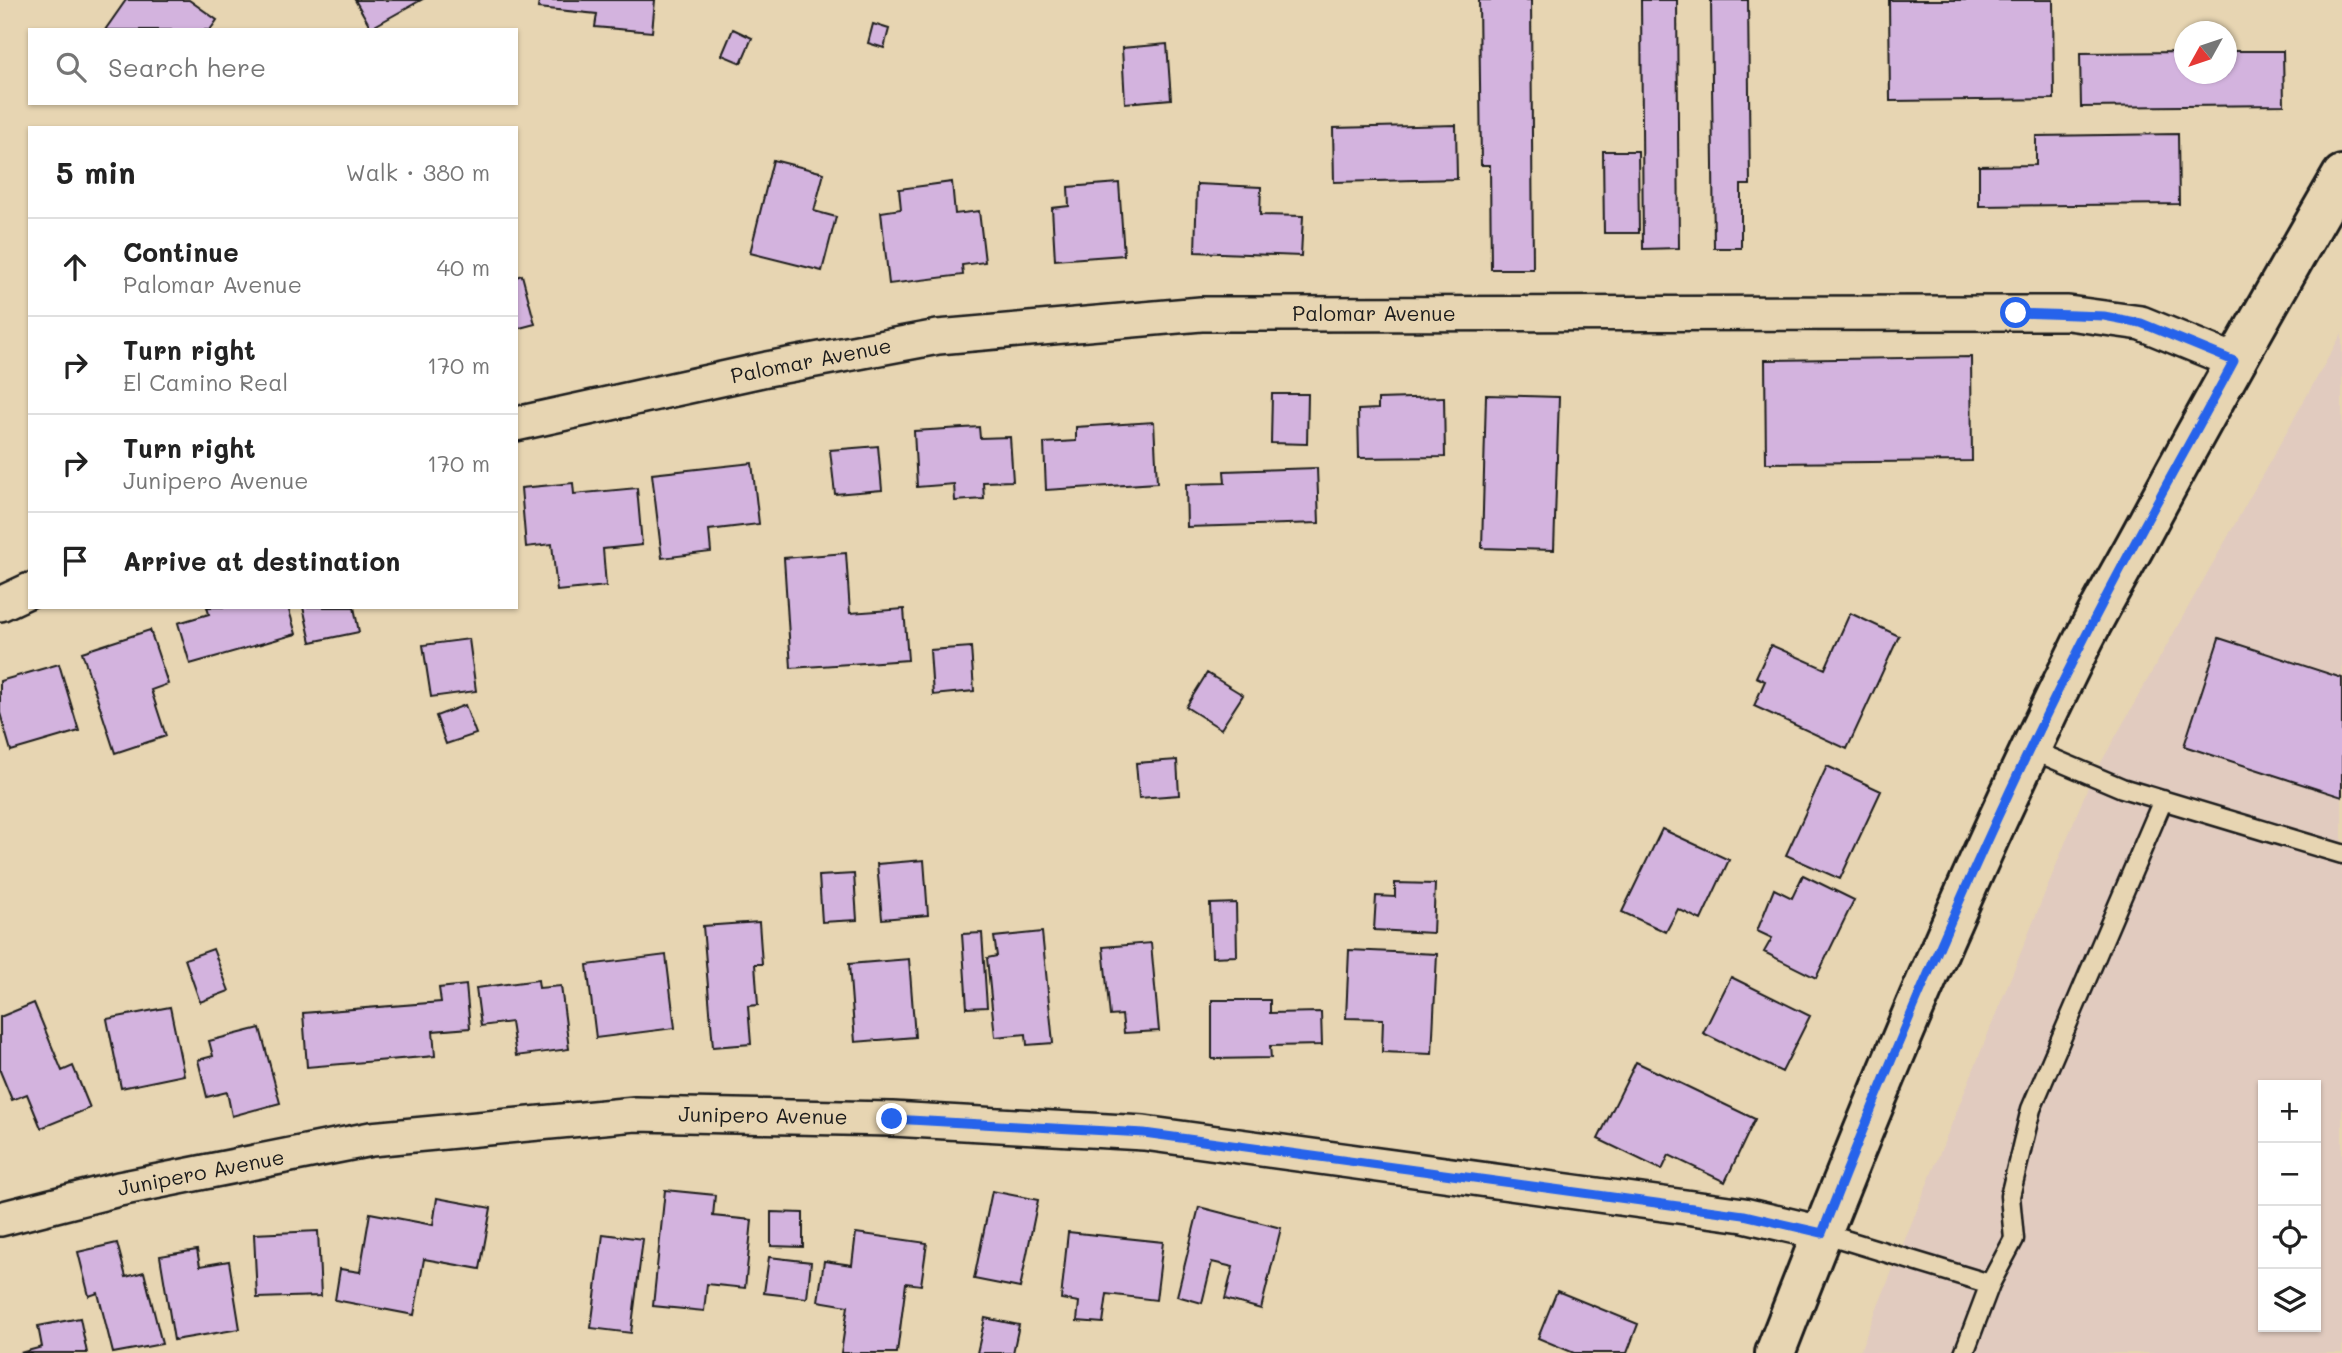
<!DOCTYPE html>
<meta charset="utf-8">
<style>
:root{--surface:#fff;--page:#f6f6f6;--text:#222;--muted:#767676;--line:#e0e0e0}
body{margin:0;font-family:Mali,sans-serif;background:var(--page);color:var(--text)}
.controls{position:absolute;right:21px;bottom:21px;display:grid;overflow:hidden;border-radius:0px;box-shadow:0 2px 5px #0004}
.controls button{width:63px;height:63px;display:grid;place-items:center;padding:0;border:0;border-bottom:2px solid var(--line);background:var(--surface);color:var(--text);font:35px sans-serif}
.compass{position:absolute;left:2174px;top:21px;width:63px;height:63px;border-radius:50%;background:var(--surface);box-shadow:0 2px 5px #0004;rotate:230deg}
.stop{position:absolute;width:21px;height:21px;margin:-16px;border:5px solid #2563eb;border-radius:50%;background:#fff}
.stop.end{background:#2563eb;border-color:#fff;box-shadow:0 2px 7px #0008}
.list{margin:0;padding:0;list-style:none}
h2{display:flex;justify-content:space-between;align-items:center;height:91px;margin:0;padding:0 28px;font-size:30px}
h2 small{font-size:23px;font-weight:400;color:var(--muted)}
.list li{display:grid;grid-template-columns:46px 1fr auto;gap:21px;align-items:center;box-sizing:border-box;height:98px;padding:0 28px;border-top:2px solid var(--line)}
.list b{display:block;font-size:26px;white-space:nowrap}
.list p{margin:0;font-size:23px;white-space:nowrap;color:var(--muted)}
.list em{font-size:23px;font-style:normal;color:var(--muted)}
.icon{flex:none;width:38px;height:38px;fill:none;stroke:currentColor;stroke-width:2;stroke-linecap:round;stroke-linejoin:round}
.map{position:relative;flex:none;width:2342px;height:1353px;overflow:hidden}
.search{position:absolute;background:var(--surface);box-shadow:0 2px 5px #0004;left:28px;top:28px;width:490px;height:77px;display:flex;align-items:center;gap:18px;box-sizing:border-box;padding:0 24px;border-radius:0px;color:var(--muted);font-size:26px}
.panel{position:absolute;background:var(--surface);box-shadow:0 2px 5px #0004;left:28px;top:126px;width:490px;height:483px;border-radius:0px}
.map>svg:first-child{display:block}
.built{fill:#e1cbbf;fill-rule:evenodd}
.building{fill:#d3b3de;stroke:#1c1c1c;stroke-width:2}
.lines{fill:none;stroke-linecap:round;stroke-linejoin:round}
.service-casing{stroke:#1c1c1c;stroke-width:23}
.minor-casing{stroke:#1c1c1c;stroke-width:38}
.secondary-casing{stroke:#1c1c1c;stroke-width:44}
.service{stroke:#e7d5b2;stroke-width:18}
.minor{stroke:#e7d5b2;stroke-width:33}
.secondary{stroke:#e7d5b2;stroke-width:38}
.route{stroke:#2563eb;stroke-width:9}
.labels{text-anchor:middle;stroke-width:5;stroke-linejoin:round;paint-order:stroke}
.street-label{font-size:21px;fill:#1c1c1c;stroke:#e7d5b2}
</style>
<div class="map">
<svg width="2342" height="1353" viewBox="0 0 2342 1353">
<rect width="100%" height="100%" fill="#e7d5b2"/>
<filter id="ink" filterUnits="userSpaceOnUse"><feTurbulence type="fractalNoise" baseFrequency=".0143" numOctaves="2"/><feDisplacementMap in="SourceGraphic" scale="14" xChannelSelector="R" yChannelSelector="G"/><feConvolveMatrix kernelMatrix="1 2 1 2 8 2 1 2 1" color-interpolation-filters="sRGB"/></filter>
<g filter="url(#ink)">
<path class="built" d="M2342,333V1353H1859L2089,784ZM2263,1085H2316V1327H2263Z"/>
<path class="building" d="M126,0H189L217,20L210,30H105Z
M355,0H421L371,28Z
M539,0H655L652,32L595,27L597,14L538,8Z
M1479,0H1531L1533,269H1491L1490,165H1481Z
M1641,0H1677L1679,248L1643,249Z
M1711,0H1748L1750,185H1741V248H1714Z
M1889,0H2053L2054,99L1890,101Z
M873,24L889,29L884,48L868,43Z
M733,29L752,38L741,63L722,55Z
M1167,44L1171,99L1125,103L1122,48Z
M2226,51H2283L2284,105L2081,107L2080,53L2184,52V74H2226Z
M1456,125L1457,179L1334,182L1333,128Z
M2178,134L2179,204L1979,206V166L2036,165V136Z
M1603,151H1638L1639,233H1604Z
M773,160L824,173L814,211L836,217L822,271L750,253Z
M952,182L955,214L979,211L985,262L962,265L963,275L889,284L881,212L901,209L899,189Z
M1119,183L1124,255L1055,260L1052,208L1069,206L1068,187Z
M1197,184L1261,187L1260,215L1303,216L1301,256L1195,252Z
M522,275L535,324L516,329V277Z
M1971,357L1972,461L1766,463L1765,360Z
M1272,394H1308L1307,444L1271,443Z
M1486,395L1559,397L1554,550L1482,548Z
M1444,397L1445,457L1359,458L1358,410L1378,409V399Z
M1154,422L1157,483L1046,490L1044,443L1076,441V427Z
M979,427L980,438L1010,437L1013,481L983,482L984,499L955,501L954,484L917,487L914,431Z
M878,446L882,490L835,494L830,450Z
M752,463L759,524L709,530L711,552L662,558L652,474Z
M1317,468L1319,523L1187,527L1186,484L1225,483L1224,471Z
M573,483L574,494L637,488L642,545L603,549L606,586L557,591L552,544L526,547L521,488Z
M846,553L850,613L904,609L908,660L791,668L784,558Z
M207,607H288L296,634L190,664L178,623L209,614Z
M303,607H354L359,632L311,642Z
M1850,613L1899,636L1847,749L1754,706L1765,681L1756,677L1771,645L1825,669Z
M150,630L168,684L151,690L166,736L115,753L82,652Z
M2219,638L2342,678V797L2184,746Z
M469,639L476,691L431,697L423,645Z
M971,647L974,691L933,695L930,650Z
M59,664L79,731L11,751L0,713V681Z
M1207,673L1243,695L1221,729L1186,707Z
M465,705L476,734L446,744L436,716Z
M1177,760L1179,795L1139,798L1136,763Z
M1827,766L1881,791L1840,879L1786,855Z
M1662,829L1729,860L1701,920L1678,909L1666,932L1622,912Z
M924,860L928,915L882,919L877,864Z
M854,874L857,920L822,922L819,876Z
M1803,875L1854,900L1816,978L1764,952L1772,938L1757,931L1774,889L1792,898Z
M1395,883L1435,884L1433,933L1374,930L1376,896L1395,897Z
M1236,903L1237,956L1212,957L1210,904Z
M759,922L762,964H755L758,1005L748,1006L751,1044L713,1047L703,926Z
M1042,932L1053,1043L1027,1045L1026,1034L995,1037L987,958L997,956L994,937Z
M982,933L987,1007L967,1008L962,934Z
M1151,943L1159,1031L1124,1033L1122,1015L1110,1016L1103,947Z
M213,949L229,991L200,1002L185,959Z
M1349,950L1437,954L1432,1054L1382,1052L1383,1019L1346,1018Z
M666,955L675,1028L596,1038L587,965Z
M909,959L915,1037L855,1042L849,964Z
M1731,977L1810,1016L1782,1072L1703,1033Z
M538,980L539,988L561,986L569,1049L516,1056L511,1022L481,1026L476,988Z
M466,985L470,1028L433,1031L435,1056L307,1067L303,1013L441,1002L439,988Z
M1212,1000H1270V1013L1321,1012L1322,1045L1270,1046L1271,1058L1212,1059Z
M34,1003L62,1071L73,1066L90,1108L41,1128L27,1094L12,1100L0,1071V1017Z
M170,1007L184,1075L121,1088L107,1019Z
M260,1028L280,1103L232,1116L227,1092L207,1097L198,1060L213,1056L209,1041Z
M1636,1062L1755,1119L1725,1182L1669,1155L1662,1170L1598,1139Z
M665,1190L715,1195L713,1216L752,1220L745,1288L707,1284L704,1311L653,1306Z
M992,1191L1038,1200L1020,1288L974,1279Z
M437,1198L491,1208L480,1269L424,1259L414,1315L335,1300L340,1269L360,1272L370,1213L433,1225Z
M1199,1207L1281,1228L1261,1309L1225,1299L1233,1267L1212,1262L1202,1303L1177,1296Z
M771,1212L803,1213V1247L771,1246Z
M318,1231L321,1296L257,1298L254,1234Z
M1068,1232L1163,1242L1156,1300L1107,1294L1103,1323L1077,1321L1079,1302L1061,1299Z
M856,1233L927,1243L921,1285L906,1283L897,1353H841L848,1306L818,1301L824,1261L852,1265Z
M603,1234L643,1239L631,1333L591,1328Z
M117,1243L126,1277L144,1272L162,1344L113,1353L98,1293L89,1296L78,1252Z
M197,1250L200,1266L229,1261L240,1329L174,1340L160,1256Z
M769,1257L811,1262L807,1298L764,1293Z
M1557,1291L1638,1324L1627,1353H1574L1538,1338Z
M80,1318L87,1353H20L42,1347L38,1326Z
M985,1318L1019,1325L1013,1353H977Z"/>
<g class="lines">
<g class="service-casing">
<path id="service" d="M2030,749L2122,788L2342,854
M1822,1233L1990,1284
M1964,1353L1990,1284L2014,1239L2010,1196L2031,1109L2163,800"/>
</g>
<g class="minor-casing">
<path id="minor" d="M516,424L767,369L938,337L1201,314L2068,313L2141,323L2234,361
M0,604L30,590
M0,1219L119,1189L371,1139L635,1114L892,1119L1144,1133L1744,1215L1822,1233"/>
</g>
<g class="secondary-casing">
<path id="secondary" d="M1775,1353C1867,1116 1964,881 2077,653C2097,611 2121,572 2143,531C2207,411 2274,293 2342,175"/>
</g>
<use href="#service" class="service"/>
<use href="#minor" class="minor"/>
<use href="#secondary" class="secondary"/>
</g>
</g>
<g class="lines" filter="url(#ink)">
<path class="route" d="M892,1119L1144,1133L1744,1215L1822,1233C1899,1036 1982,840 2078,651C2127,553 2182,458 2234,361L2141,323L2104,316L2016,313"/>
</g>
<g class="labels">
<g class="street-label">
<text x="1374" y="321">Palomar Avenue</text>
<text transform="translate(811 361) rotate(-11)" y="7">Palomar Avenue</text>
<text transform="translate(763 1116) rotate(1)" y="7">Junipero Avenue</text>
<text transform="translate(201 1173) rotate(-11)" y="7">Junipero Avenue</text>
</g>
</g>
</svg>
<div class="controls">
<button>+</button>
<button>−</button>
<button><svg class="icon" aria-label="locate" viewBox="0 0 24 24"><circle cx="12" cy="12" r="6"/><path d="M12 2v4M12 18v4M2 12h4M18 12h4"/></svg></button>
<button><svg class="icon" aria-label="layers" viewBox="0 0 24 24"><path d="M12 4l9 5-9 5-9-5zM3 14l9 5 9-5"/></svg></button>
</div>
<svg class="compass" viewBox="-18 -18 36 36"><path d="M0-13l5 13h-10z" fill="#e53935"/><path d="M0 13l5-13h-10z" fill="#767676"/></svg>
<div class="stop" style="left:2016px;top:313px"></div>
<div class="stop end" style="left:892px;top:1119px"></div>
<div class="search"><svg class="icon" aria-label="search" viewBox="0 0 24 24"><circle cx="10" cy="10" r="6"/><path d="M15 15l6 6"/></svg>Search here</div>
<section class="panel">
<h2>5 min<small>Walk · 380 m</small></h2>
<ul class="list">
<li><svg class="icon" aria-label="ahead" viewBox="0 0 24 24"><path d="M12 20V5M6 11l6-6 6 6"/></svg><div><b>Continue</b><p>Palomar Avenue</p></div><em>40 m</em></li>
<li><svg class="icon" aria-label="right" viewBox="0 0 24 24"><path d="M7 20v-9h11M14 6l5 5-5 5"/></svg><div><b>Turn right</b><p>El Camino Real</p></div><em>170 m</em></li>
<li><svg class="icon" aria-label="right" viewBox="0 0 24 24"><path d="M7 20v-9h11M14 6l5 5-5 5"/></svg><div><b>Turn right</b><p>Junipero Avenue</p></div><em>170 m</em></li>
<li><svg class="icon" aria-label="arrive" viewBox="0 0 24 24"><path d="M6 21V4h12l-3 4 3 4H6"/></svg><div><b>Arrive at destination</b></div></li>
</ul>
</section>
</div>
